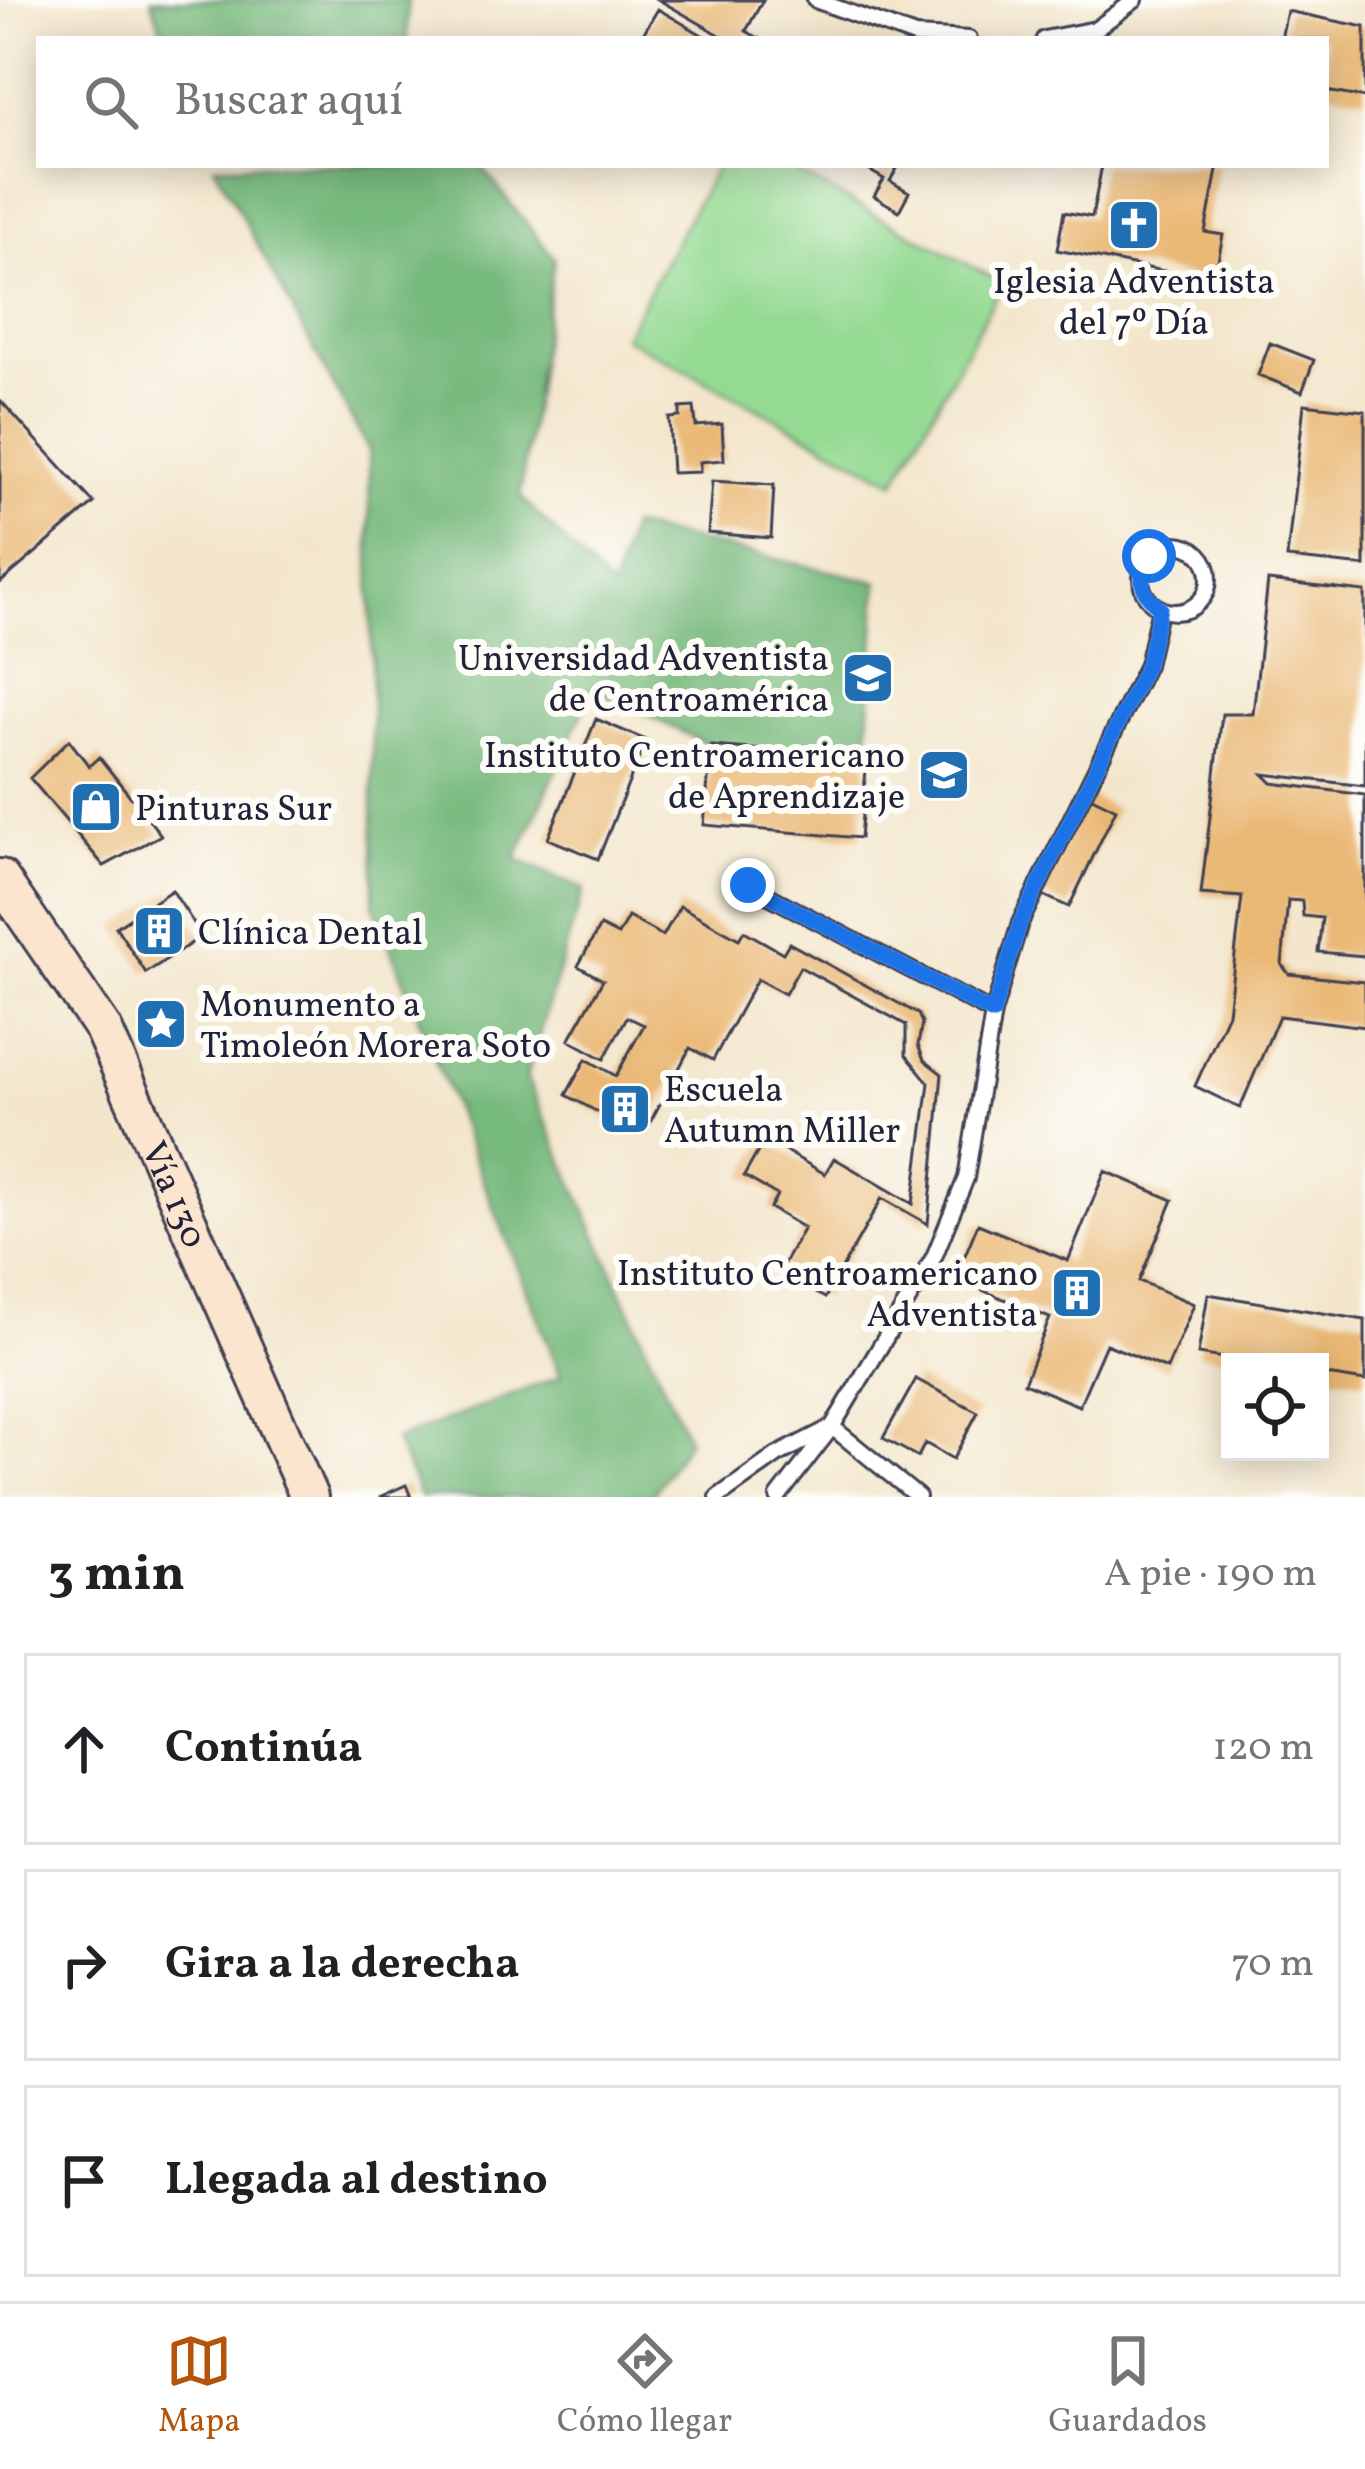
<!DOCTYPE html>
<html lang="es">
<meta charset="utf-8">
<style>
:root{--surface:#fff;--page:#f6f6f6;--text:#202124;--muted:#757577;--line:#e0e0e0;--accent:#b45309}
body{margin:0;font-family:Vollkorn,serif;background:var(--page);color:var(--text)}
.controls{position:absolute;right:36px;bottom:36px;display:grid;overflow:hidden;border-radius:0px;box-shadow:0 6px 30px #0003}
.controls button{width:108px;height:108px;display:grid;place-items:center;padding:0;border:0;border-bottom:3px solid var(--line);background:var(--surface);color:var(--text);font:60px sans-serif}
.stop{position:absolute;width:36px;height:36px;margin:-27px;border:9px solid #1a73e8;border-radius:50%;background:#fff}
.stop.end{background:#1a73e8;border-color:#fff;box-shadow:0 3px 12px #0008}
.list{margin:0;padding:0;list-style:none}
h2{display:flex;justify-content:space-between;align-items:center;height:156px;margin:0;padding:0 48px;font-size:51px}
h2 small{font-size:39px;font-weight:400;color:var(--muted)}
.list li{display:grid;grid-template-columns:78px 1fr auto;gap:36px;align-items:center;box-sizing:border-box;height:192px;margin:0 24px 24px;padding:0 24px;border:3px solid var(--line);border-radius:0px}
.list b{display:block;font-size:45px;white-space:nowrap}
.list em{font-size:39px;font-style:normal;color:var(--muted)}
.icon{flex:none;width:66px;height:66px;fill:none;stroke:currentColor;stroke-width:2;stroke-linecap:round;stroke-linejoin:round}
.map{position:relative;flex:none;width:1365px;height:1497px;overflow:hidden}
.search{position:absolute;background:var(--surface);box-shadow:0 6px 30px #0003;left:36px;right:36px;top:36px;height:132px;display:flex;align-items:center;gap:30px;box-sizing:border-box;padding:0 42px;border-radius:0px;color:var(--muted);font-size:45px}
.sheet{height:804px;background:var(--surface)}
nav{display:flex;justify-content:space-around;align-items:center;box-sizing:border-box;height:168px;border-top:3px solid var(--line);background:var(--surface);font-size:33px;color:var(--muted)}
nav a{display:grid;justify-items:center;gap:6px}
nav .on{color:var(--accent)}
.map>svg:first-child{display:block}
.green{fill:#94da93;stroke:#5b7e67;stroke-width:3}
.forest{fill:#77ba7d;stroke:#4c6e5c;stroke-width:3}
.building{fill:#eab874}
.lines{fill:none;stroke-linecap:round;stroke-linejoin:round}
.lane-casing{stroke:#413f51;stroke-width:20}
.secondary-casing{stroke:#413f51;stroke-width:42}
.lane{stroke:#fff;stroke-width:14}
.secondary{stroke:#fce5cf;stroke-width:36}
.route{stroke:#1a73e8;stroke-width:15}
.labels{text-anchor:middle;stroke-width:12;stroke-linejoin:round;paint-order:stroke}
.poi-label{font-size:36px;fill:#22223b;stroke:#fdfcf7;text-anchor:start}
.street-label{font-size:36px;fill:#22223b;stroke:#fdfcf7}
</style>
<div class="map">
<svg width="1365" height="1497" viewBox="0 0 1365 1497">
<rect width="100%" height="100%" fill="#fdfcf7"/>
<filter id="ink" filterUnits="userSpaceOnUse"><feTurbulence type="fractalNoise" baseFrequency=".00833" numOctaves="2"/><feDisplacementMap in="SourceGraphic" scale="24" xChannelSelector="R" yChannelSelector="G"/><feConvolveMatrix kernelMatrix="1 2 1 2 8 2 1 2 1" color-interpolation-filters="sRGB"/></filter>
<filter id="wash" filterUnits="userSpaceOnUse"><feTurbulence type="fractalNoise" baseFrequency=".004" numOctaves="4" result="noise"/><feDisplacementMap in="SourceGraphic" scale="48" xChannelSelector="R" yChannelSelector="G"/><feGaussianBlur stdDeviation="2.7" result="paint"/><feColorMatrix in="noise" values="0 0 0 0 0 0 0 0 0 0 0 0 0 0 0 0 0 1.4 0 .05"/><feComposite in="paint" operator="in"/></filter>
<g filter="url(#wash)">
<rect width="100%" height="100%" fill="#f3e6cc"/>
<path class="green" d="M717,165H782L1003,283L895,482L624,337Z"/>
<path class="forest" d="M151,0H408L407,39H165Z
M214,165H480L554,258L520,496L612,590L630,526L878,582L867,758L711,746L593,689L516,859L584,889L526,1077L688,1440L651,1497H420L395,1440L561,1376L374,906L369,451Z"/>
<g id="blocks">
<path class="building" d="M659,0H763L746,31L760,39H727Z
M658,9L709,39H640Z
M1287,11L1365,27V98L1326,91V39H1281Z
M860,165H899L890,181L909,192L899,211L874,196L884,179Z
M1102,165H1218L1205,232L1223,235L1214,281L1057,250L1064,212L1092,217Z
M1270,343L1314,360L1302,392L1258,375Z
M0,400L94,503L0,583Z
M1304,404L1365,411V566L1287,558Z
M694,407L696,426L722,424L724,460L700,462V472L672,473L669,418L680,417V408Z
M712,481L774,485L771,538L708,533Z
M1268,581L1365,592V786L1263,774L1272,783L1365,795V956L1318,952L1322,918L1303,916L1302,901L1288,900L1282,965L1289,974L1365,982V1027L1279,1016L1240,1108L1195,1086L1228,1013L1242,897L1201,894L1222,714H1253Z
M596,719L646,740L598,859L548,839Z
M69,740L89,766L99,757L161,835L104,866L30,778Z
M711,746L867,758L860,838L704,825Z
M1088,795L1116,809L1069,907L1041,894Z
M172,890L202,936L146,973L116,927Z
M680,906L739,939L744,931L783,953L789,943L918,1014L922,1023L918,1045L924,1060L942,1074L928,1224L882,1198L825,1298L779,1272L804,1228L770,1208L777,1195L744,1176L765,1139L825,1174L834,1158L913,1204L929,1083L906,1055V1025L800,967L785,994L757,979L713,1060L690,1048L647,1128L639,1124L635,1132L566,1095L586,1059L616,1076L644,1025L627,1017L604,1059L569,1040L603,980L578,966L600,926L618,935L628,917L663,936Z
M1105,1171L1173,1200L1139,1281L1194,1304L1167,1369L1106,1344L1079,1406L1024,1383L1050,1318L955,1279L978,1224L1068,1261Z
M1208,1294L1365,1320V1381L1320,1374V1362H1248L1198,1354Z
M916,1379L978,1412L953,1459L925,1443L918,1457L883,1438Z
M406,1485L411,1497H379Z"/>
</g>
</g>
<g filter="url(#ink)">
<use href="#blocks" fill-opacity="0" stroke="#413f51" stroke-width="3"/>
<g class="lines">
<g class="lane-casing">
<path id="lane" d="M815,0L915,36L969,39
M1044,39L1096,29L1135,0
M1141 578a34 34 0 1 1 68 0a34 34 0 1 1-68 0Z
M748,885L993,1013
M832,1427L918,1497
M718,1497L777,1455L828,1429
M778,1497L832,1427L934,1257L966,1178L993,1013L1020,923L1147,665L1160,608"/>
</g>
<g class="secondary-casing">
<g id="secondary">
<path id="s1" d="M0,878L103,1029L309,1497"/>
</g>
</g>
<use href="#lane" class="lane"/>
<use href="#secondary" class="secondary"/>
</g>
</g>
<g class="lines" filter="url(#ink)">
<path class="route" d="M748,885L993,1013L1020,923L1147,665L1160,608C1141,594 1136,576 1149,556"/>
</g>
<defs>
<g id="church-square" transform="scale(2.7)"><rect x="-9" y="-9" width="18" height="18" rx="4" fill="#1f6fb2" stroke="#fdfcf7"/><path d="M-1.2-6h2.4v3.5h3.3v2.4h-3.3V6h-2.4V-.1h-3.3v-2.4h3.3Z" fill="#fff"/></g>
<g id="university-square" transform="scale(2.7)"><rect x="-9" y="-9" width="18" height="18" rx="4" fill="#1f6fb2" stroke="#fdfcf7"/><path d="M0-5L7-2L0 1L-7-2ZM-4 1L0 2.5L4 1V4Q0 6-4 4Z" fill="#fff"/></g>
<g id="school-square" transform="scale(2.7)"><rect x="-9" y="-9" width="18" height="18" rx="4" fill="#1f6fb2" stroke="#fdfcf7"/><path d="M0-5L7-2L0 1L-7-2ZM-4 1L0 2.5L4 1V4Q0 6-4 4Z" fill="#fff"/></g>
<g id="shop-square" transform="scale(2.7)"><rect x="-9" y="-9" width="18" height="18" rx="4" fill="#1f6fb2" stroke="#fdfcf7"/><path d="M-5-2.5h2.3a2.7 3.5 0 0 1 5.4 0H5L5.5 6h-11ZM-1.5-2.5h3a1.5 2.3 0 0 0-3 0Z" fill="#fff"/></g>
<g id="building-square" transform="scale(2.7)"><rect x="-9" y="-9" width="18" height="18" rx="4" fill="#1f6fb2" stroke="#fdfcf7"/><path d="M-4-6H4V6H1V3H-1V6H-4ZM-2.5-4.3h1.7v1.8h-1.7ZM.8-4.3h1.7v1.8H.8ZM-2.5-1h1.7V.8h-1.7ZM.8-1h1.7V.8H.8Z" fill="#fff"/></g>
<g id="sight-square" transform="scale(2.7)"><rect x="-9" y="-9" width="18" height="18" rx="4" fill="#1f6fb2" stroke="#fdfcf7"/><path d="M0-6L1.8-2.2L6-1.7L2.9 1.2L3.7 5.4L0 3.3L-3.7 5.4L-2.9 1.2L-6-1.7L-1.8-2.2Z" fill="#fff"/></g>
</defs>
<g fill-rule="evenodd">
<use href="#church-square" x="1134" y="225"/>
<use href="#university-square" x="868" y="678"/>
<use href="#school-square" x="944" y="775"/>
<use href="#shop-square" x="96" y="807"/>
<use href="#building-square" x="159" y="931"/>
<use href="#sight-square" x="161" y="1024"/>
<use href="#building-square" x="625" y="1109"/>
<use href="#building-square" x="1077" y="1293"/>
</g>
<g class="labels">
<g class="poi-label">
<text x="1134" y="293" text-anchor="middle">Iglesia Adventista<tspan x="1134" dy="41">del 7º Día</tspan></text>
<text x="829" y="670" text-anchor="end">Universidad Adventista<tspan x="829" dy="41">de Centroamérica</tspan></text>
<text x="905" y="767" text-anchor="end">Instituto Centroamericano<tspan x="905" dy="41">de Aprendizaje</tspan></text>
<text x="135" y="820">Pinturas Sur</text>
<text x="198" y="944">Clínica Dental</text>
<text x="200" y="1016">Monumento a<tspan x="200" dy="41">Timoleón Morera Soto</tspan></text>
<text x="664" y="1101">Escuela<tspan x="664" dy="41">Autumn Miller</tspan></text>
<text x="1038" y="1285" text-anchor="end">Instituto Centroamericano<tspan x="1038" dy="41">Adventista</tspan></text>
</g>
<g class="street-label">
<text dy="13" stroke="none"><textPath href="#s1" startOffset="363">Vía 130</textPath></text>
</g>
</g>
</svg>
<div class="controls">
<button><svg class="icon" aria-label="locate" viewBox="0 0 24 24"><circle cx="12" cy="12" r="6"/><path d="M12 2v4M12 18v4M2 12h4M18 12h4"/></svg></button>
</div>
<div class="stop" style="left:1149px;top:556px"></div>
<div class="stop end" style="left:748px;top:885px"></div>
<div class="search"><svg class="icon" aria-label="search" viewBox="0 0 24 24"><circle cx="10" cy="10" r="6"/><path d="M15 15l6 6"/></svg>Buscar aquí</div>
</div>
<section class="sheet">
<h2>3 min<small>A pie · 190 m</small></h2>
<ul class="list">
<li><svg class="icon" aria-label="ahead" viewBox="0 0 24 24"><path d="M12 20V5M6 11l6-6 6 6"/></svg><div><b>Continúa</b></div><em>120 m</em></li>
<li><svg class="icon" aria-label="right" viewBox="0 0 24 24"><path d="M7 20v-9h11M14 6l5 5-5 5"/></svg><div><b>Gira a la derecha</b></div><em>70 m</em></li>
<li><svg class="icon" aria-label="arrive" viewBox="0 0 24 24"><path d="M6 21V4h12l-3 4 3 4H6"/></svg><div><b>Llegada al destino</b></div></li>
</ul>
</section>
<nav>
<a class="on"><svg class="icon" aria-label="map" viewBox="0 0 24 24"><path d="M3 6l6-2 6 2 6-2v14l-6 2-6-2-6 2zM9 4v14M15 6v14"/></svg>Mapa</a>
<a><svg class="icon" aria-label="directions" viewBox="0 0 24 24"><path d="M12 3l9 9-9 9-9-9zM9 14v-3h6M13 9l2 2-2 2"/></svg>Cómo llegar</a>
<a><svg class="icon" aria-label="saved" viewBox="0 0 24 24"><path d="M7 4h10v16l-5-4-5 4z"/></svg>Guardados</a>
</nav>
